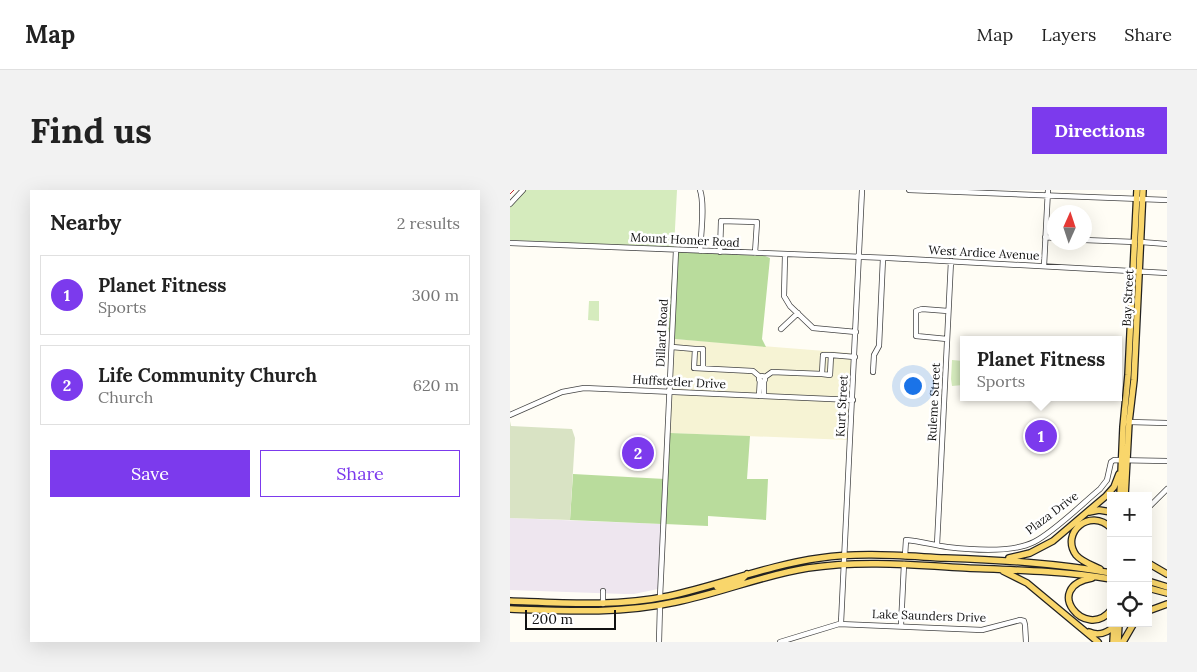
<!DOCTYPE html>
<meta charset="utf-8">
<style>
:root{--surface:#fff;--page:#f2f2f2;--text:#222;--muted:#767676;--line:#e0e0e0;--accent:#7c3aed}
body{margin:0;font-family:Lora,serif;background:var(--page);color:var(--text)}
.controls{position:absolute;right:15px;bottom:15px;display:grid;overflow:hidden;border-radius:0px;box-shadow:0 5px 20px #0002}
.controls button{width:45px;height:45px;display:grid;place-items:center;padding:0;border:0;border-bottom:1px solid var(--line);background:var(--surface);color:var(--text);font:25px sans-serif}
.compass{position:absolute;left:537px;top:15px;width:45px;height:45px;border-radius:50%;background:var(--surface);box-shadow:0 5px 20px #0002;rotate:3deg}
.scale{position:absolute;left:15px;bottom:12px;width:91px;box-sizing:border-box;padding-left:5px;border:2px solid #111;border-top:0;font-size:14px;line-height:18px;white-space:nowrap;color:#111;-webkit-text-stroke:4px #fff;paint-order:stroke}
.you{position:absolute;left:402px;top:195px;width:18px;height:18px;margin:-12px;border:4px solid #fff;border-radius:50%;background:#1a73e8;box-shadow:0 0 0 8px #1a73e833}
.badge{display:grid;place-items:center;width:32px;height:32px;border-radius:50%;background:var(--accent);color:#fff;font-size:16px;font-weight:700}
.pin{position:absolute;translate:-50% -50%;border:2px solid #fff;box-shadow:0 1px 5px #0006}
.popup{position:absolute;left:450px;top:146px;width:162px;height:65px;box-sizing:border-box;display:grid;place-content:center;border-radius:0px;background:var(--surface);filter:drop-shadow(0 1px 4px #0005);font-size:16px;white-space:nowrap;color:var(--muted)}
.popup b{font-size:19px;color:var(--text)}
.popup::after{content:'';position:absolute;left:50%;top:100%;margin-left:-10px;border:10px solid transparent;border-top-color:var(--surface)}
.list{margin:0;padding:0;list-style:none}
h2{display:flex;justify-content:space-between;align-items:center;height:65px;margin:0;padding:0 20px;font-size:21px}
h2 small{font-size:16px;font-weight:400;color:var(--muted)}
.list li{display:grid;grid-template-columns:32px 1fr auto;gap:15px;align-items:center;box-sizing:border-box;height:80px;margin:0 10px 10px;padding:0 10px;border:1px solid var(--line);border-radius:0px}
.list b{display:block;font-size:19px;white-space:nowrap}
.list p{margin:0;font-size:16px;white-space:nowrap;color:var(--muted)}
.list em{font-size:16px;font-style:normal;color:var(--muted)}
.actions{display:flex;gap:10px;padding:15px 20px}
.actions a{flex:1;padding:11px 0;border:1px solid var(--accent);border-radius:0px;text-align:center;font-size:18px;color:var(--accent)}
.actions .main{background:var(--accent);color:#fff}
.icon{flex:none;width:28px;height:28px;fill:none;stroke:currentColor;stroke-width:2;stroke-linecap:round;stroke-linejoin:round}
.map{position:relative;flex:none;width:657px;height:452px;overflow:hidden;border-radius:0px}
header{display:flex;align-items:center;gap:30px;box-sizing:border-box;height:70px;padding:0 25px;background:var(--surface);border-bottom:1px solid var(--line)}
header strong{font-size:24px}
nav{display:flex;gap:28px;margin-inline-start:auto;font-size:18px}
.intro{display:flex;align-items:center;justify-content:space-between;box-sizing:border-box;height:120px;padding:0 30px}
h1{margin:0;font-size:35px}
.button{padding:12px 22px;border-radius:0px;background:var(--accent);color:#fff;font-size:18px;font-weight:700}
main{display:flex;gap:30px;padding:0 30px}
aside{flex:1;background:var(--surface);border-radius:0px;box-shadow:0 5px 20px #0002}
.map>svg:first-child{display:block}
.industrial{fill:#eee6ef}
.farmland{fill:#f6f3d4}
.green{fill:#d5ebbd}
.forest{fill:#b9dc9c}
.cemetery{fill:#d9e3c4}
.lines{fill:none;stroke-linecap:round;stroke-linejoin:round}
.minor-casing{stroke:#444;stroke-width:6}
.major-casing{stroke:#222;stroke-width:8}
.minor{stroke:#fff;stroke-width:4.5}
.major{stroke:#f9d66b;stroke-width:5.5}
.rail{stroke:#c4262e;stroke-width:1}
.labels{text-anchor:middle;stroke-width:5;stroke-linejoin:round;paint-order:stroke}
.street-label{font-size:12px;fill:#111;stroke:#fff}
</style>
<header>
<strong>Map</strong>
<nav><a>Map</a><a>Layers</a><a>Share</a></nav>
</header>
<div class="intro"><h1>Find us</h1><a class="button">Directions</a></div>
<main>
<aside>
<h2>Nearby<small>2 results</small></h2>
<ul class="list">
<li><span class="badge">1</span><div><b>Planet Fitness</b><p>Sports</p></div><em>300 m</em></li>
<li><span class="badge">2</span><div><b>Life Community Church</b><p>Church</p></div><em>620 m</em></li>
</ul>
<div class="actions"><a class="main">Save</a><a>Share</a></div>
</aside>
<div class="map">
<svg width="657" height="452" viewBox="0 0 657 452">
<rect width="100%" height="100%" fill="#fffdf5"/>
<path class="industrial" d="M0,328L152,334L148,399L124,404H114L0,400Z"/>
<path class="farmland" d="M165,149L340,163L343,165L341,208L162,200Z
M161,204L341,212L339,250L160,243Z"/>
<path class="green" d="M15,0H167L164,58L0,50V16Z
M79,111H89V131L78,130Z
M442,170L453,171V195L442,196L441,189Z"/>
<path class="forest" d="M164,62H165L161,144L158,141Z
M168,62L255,66L260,68L252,149L256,157L165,149L164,148Z
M160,243L240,246L237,289H258L256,330L198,326V336L155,334Z
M63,284L155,289L152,334L60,330Z"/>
<path class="cemetery" d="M0,231L1,236L62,239L65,248L60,330L0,328Z"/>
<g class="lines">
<g class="minor-casing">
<path id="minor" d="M399,0L657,10
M0,14L13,0
M535,47L544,48
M574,50L625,52
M631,52L657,54
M0,53L379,68L657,83
M190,61C191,44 195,14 190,0
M210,62L211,31L247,32L245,63
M275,65L274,106L280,116L303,138L346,142
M534,76L538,0
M271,139L288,123
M437,149L406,146V121L412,119L438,121
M162,157L185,159
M321,165L345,167
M193,178V159H185L184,178L243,181L250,187
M363,182L364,165L369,156L373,68
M249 189a3 3 0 1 1 6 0a3 3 0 1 1-6 0Z
M255,187L262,182L312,184L320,185L321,165H313L312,184
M249,206L250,190
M254,206V191
M0,225L52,202L74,198L343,210
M619,232L657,233
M638,318L657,299
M427,355L441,71
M395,366L396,350C410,351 423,355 437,357C462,360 502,363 524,352C544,342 572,314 590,299L597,290L601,272L604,270L657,271
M93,401V414
M150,407L166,60
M331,433L352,0
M391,435L394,374
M149,452L150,415
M270,452L329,434L472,440L510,430L514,431L515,435L516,452"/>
</g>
<g class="major-casing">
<path id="major" d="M610,306L613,237L618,185L627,0
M615,306L619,232L624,190L633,0
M579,322L589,320L601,322
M499,368L520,363L543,351L596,306L604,297L609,284
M638,373L657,384
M590,379C582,375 572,372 566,365C550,343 580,317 601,338
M493,381L517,393L588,452
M582,388C531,397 576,452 601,420
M638,391L657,397
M207,397L231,390L237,384
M638,398L657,403
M0,411C53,413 106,417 159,406C210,395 258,375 310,368C351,362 393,366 435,368C490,370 546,373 601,383
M0,419C56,421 111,424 166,412C211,403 253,385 298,378C351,370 404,375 457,378C505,380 553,381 601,389
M638,421L657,414
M579,442C590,447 599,442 608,433
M603,452L604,435
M608,452L609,433
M613,452L624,433"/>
</g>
<use href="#minor" class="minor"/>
<use href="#major" class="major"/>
<path class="rail" d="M0,4L4,0"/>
</g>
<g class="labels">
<g class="street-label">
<text transform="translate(175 50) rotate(3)" y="4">Mount Homer Road</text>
<text transform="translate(474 63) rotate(3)" y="4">West Ardice Avenue</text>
<text transform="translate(618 108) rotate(-87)" y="4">Bay Street</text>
<text transform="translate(152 143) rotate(-87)" y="4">Dillard Road</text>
<text transform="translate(169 192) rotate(3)" y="4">Huffstetler Drive</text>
<text transform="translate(424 212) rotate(-87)" y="4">Ruleme Street</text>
<text transform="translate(332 216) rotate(-87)" y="4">Kurt Street</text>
<text transform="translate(542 323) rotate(-37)" y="4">Plaza Drive</text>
<text transform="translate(419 426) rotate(2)" y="4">Lake Saunders Drive</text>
</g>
</g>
</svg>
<div class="controls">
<button>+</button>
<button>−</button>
<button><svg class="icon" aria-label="locate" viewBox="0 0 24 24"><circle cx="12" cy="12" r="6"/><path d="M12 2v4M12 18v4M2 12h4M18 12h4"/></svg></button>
</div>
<svg class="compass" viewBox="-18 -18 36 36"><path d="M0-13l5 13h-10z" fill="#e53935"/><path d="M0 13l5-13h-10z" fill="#767676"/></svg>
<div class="scale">200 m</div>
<div class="you"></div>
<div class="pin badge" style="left:531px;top:246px">1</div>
<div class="popup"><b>Planet Fitness</b>Sports</div>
<div class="pin badge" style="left:128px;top:263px">2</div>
</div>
</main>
